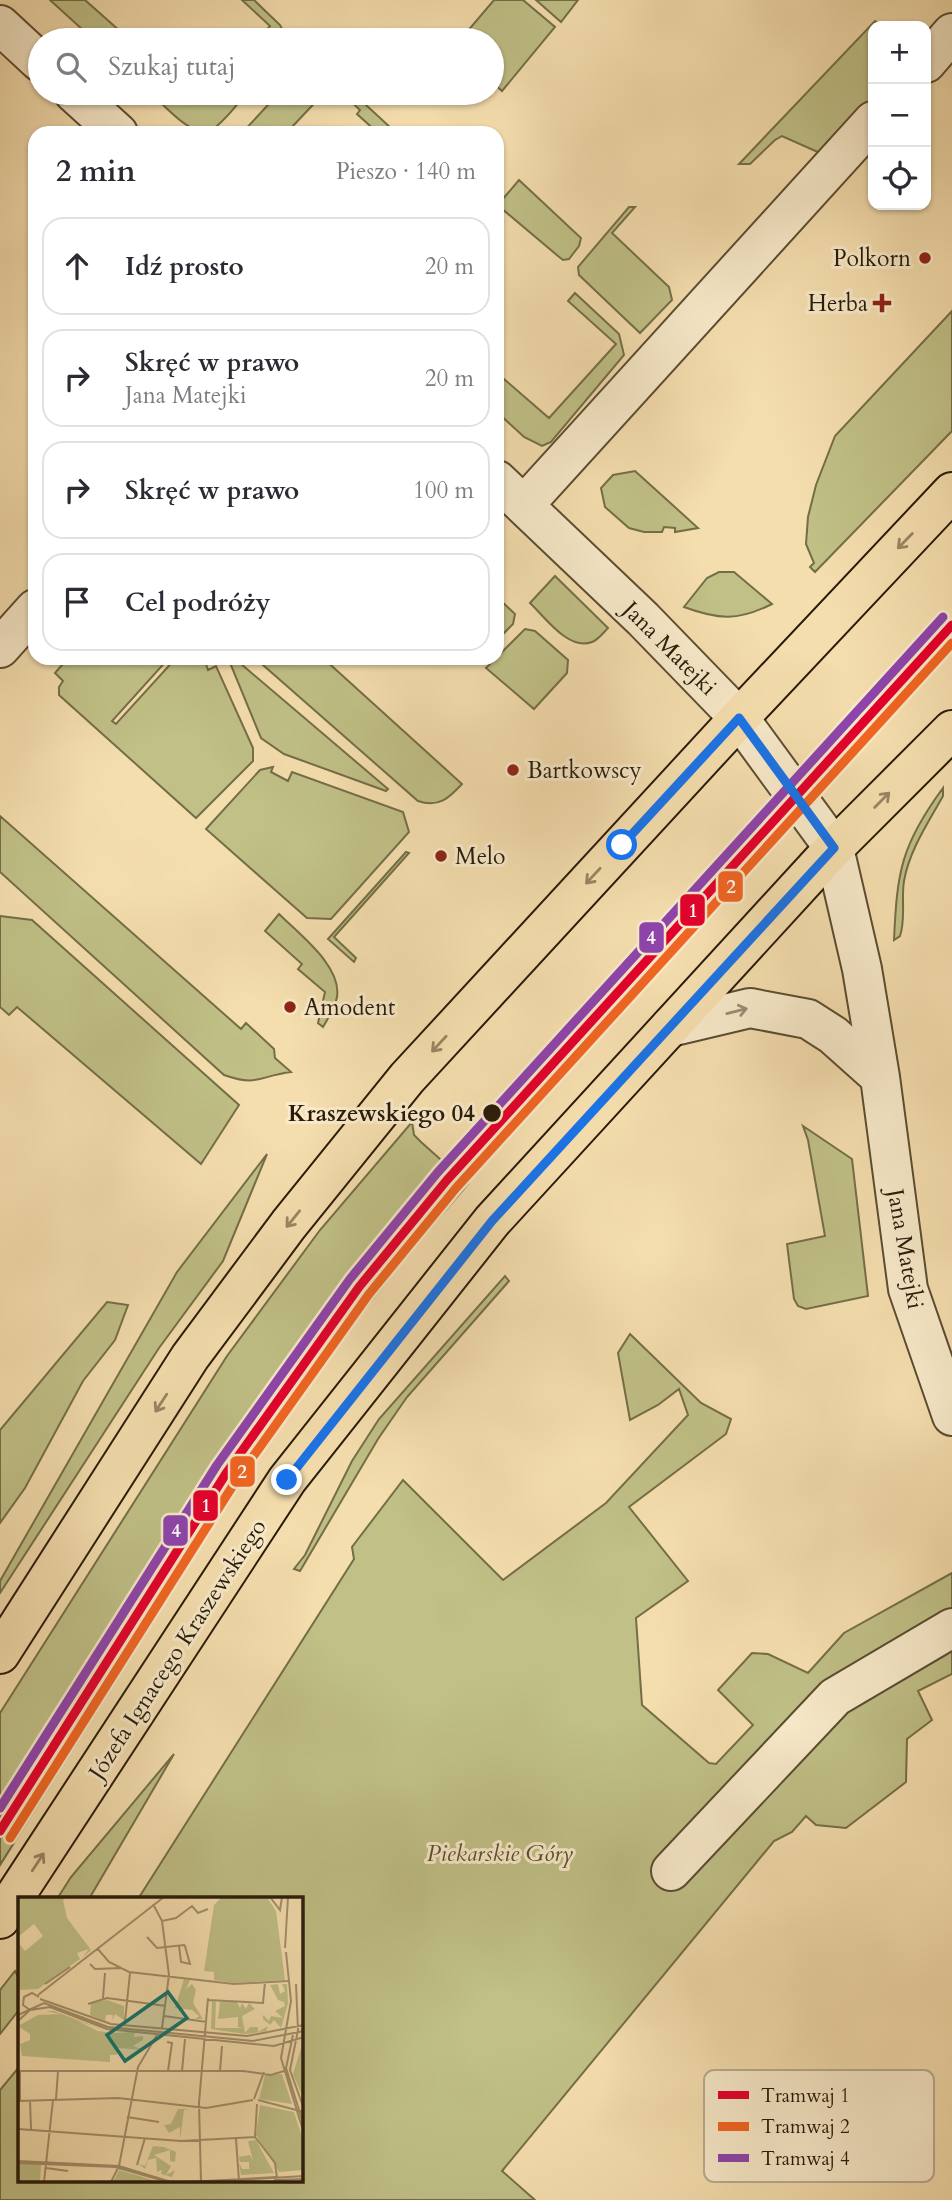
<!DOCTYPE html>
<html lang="pl">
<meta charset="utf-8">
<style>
:root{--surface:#fff;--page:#f7f7f7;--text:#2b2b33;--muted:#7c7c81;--line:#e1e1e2}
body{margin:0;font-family:Cardo,serif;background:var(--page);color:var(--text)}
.controls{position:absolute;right:21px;top:21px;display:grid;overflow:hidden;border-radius:14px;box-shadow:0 2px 5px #0004}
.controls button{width:63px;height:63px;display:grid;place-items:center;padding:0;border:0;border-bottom:2px solid var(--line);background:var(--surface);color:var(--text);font:35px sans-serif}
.stop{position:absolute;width:21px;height:21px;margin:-16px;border:5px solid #1a73e8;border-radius:50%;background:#fff}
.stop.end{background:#1a73e8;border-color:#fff;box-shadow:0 2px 7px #0008}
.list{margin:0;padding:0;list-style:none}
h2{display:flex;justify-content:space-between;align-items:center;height:91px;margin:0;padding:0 28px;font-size:30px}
h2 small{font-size:23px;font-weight:400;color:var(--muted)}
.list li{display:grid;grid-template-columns:46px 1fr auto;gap:21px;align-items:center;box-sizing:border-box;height:98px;margin:0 14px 14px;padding:0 14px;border:2px solid var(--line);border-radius:21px}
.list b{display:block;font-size:26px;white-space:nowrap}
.list p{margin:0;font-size:23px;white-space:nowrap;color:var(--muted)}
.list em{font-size:23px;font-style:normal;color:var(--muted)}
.icon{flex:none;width:38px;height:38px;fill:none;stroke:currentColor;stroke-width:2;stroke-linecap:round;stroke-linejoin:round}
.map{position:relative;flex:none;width:952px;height:2200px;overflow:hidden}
.search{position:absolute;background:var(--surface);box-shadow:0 2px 5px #0004;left:28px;top:28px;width:476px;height:77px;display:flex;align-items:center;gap:18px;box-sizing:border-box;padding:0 24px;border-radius:38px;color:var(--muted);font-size:26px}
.panel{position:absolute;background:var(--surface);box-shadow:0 2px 5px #0004;left:28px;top:126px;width:476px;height:539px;border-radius:21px}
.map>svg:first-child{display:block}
.green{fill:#c0c087;stroke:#746e48;stroke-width:2}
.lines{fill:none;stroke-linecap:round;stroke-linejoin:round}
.minor-casing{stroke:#5b4c33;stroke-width:42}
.primary-casing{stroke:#281b0a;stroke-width:42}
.minor{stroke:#f8eaca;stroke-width:38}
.primary{stroke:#f5deae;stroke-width:38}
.tram-1-casing{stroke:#f8eaca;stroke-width:14}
.tram-2-casing{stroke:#f8eaca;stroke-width:14}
.tram-3-casing{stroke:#f8eaca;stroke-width:14}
.tram-1{stroke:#e4002b;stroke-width:9}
.tram-2{stroke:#f26522;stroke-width:9}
.tram-3{stroke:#8e44ad;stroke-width:9}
.oneway{stroke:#998664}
.oneway2{stroke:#9a8d74}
.route{stroke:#1a73e8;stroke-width:9}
.poi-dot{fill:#8f2418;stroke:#f8eaca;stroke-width:2.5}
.stop-dot{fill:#281b0a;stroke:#f8eaca;stroke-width:2.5}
.labels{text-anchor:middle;stroke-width:6;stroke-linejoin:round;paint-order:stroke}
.poi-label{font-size:23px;fill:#281b0a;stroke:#f8eaca;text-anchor:start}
.street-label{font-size:23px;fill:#281b0a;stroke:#f8eaca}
.stop-label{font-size:23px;font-weight:bold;fill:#281b0a;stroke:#f8eaca;text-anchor:end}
.park-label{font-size:23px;font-style:italic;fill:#564d30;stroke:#f8eaca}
.inset-road{fill:none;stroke:#a3906c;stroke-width:2}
.view{fill:#0f766e;fill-opacity:0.15;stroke:#0f766e;stroke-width:3.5}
.inset-edge{fill:none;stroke:#281b0a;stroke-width:3.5}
.key{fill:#f8eaca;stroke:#baac90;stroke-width:2}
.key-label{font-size:19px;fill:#281b0a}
.line-badge{stroke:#f8eaca;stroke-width:2.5}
.badge-label{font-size:19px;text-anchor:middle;font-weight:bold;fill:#fff}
</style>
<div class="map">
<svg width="952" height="2200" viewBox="0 0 952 2200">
<rect width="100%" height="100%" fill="#f5deae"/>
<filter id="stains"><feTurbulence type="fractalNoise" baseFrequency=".00286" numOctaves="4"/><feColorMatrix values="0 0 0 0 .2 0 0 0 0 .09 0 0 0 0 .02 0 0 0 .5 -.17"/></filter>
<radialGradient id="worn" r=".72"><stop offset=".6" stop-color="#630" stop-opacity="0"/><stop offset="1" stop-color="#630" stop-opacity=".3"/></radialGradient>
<path class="green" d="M50,0H85L130,40H94Z
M242,0H254L280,25L288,40H258L270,26Z
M494,0H523L555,27L502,91L492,82V40H460Z
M536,0H578L561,22Z
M875,21L881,26H873V103L820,153L782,136L775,140L750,164H739Z
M151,93H187L201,104L211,93H247C237,104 226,120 213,129C195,142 164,105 151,93Z
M279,93H324L292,127L297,131L295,133H242Z
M342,93H353L391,128L387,133H378L357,114L360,110Z
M519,180L581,238L579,246L569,259L563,260L558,256L501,208L502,200Z
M629,207H635L612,233L669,287L672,300L640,333L579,275L578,267Z
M575,293L619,334L624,355L551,442L542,446L524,437L497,412V373L549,418L616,344L568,301Z
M952,311V431L815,572L810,567L814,563L806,544L808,517L816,485L835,436Z
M635,471L698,528L675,532V528L664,527L662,532H644L629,528L605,507L601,488L613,475Z
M719,572H734L772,604C738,621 719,620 684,607L707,578Z
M555,576L608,628C603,633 598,640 592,642C568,651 545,617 530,603Z
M497,597L515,614L513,624L497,640Z
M525,629L535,631L568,660L567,673L534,709L486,668Z
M68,658H169L112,721L116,724L176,658H204L208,670L216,666L253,748V761L196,818L59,695V687L63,681L55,673Z
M228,658H234L388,789L386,791L284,754L261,738Z
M255,658H323L462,784C449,798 439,808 418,801Z
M273,767L271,772L288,781L292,772L403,812L409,832L331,919L307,918L206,829L260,770Z
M943,788V796C928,823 909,851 904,881C901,899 906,919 900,936L894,940C897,872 901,845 943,788Z
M0,816L241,1029L246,1023L274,1049L275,1058L291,1072C259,1076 258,1087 224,1075L0,872Z
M406,852L409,853L334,937L356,958L354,962L328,939Z
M279,914C299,934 342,966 337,997C335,1008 328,1018 323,1027L318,1023L325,992L298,969L302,964L265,931Z
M0,916L32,920L239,1105L201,1164L17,1007L9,1015L0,1007Z
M412,1122L414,1135L421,1142L468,1184C392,1271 322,1361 257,1457L0,1865V1713L227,1356L320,1230Z
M803,1126L852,1159L868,1296L806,1309L798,1306L794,1299L787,1244L825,1236L808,1140Z
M267,1154L223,1261L159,1348L0,1593V1581L177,1272Z
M505,1276L509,1281L407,1397L378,1439L300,1571L294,1569L305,1555L352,1461L379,1419Z
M107,1302L128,1305L115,1340L83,1381L25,1488L0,1523V1430Z
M630,1334L701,1403L731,1419L726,1434L629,1507L688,1581L636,1618L642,1705L709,1763L716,1764L753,1725L718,1690L752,1653L768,1654L808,1673L844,1633L952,1573V1674L918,1691L932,1720L907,1739L906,1782L846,1828L816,1825L806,1816L792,1832L774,1841L502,2171L535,2200H0V2090L19,2067V2181H301V1899H138L354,1559L352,1547L403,1480L503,1580L606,1503L688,1415L679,1389L658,1405L630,1420L618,1353Z
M174,1754L89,1899H57L71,1877Z
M15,1971L19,1978V2010L0,2034V1990Z"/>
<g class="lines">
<g class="minor-casing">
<path id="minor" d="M0,25L40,62
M926,63L952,33
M74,93L118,133
M497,480L643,619L739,718L834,848L862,969L880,1077L908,1289L952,1416
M524,505L873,121
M0,648L35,609
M670,1027L750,1008L808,1019L833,1035L880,1077
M671,1871L835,1697L952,1628"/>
</g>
<g class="primary-casing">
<path id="primary" d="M0,1654L190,1357L289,1224L407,1078L739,718L952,492
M0,1919L287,1480L492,1221L834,848L952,730"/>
</g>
<use href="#minor" class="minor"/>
<use href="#primary" class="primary"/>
<g class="tram-1-casing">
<path id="tram-1" d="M0,1831L227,1472L359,1287L447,1180L952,625"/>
</g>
<g class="tram-2-casing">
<path id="tram-2" d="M10,1838L237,1479L369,1294L456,1188L952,643"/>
</g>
<g class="tram-3-casing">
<path id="tram-3" d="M0,1808L217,1465L350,1279L438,1172L943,617"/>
</g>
<use href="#tram-1" class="tram-1"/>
<use href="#tram-2" class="tram-2"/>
<use href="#tram-3" class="tram-3"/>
</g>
<defs><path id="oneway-shaft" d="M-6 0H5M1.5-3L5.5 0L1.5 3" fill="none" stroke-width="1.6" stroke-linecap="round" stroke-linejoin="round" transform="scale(1.75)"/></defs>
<g class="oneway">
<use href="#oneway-shaft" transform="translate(905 541) rotate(134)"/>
<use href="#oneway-shaft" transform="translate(882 800) rotate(-45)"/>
<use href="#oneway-shaft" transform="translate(593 876) rotate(133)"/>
<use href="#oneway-shaft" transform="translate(439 1044) rotate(133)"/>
<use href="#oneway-shaft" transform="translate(293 1219) rotate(129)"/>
<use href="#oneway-shaft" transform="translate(161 1403) rotate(123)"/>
<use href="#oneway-shaft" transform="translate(38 1862) rotate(-57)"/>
</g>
<use class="oneway2" href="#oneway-shaft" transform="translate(737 1011) rotate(-14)"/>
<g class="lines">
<path class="route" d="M287,1480L492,1221L834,848L739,718L622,845"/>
</g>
<g class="poi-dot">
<circle cx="925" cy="258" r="7"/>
<path d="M878.5 292.5h7v7h7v7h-7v7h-7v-7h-7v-7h7z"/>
<circle cx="513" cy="770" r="7"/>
<circle cx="441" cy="856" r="7"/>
<circle cx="290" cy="1007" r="7"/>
</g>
<circle class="stop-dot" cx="492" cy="1113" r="10"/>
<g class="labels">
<g class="poi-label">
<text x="911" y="266" text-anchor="end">Polkorn</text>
<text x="868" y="311" text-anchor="end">Herba</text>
<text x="527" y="778">Bartkowscy</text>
<text x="455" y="864">Melo</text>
<text x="304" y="1015">Amodent</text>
</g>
<g class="street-label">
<text transform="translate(670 648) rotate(45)" y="8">Jana Matejki</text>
<text transform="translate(906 1249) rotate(80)" y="8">Jana Matejki</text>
<text transform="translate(177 1649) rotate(-57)" y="8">Józefa Ignacego Kraszewskiego</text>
</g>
<g class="stop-label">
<text x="475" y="1121">Kraszewskiego 04</text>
</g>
<g class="park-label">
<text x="500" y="1861">Piekarskie Góry</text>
</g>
</g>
<g transform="translate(18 1897)">
<rect width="285" height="285" fill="#f5deae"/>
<path d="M0,0H49L45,3L49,21L73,53L64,61L71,52L59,56L62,62L20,92L0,93V45L7,54L25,39L16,27L0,40ZM204,0H249L258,14L267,83L216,86L196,83V75L186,74L196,8ZM166,82L172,83L168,92L174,87L178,93L175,106L185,122H177L181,119L174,113L157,111ZM260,87L262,97L267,94L264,87H269L270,106L263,131L256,123L252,128L245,122V118L251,124L253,119L265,121L257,114L267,109L266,105L260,103L252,88ZM89,103L106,109V123L97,117L94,124L95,118H88L87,124L72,118L73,106ZM194,104L198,105L197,131H225L220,130V120L200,122L202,105H219L222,111L224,106L228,112L231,106L237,112L224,119L227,136L232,130H240V135L250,129L248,134L236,136L227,137L193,132ZM28,114H36L92,135L60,124L80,134L96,136L117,135L116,140L125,139V143L115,149L126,153L100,151L99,158H92V165L4,159L2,147L12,143V137L0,129L20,118L42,117ZM285,145V201L275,177ZM264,177L274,207L241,202L247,178ZM242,208L276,215L285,242V273L261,275L238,238ZM160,212H171L166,213L162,243V230L151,236L146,228L153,227ZM238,243L256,276L223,278L221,266L224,272H231V265H222L221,260L232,258L235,264L230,244ZM135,249L146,250L158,255L157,265L152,264V253L136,258L153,269L148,278L157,273L154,280L143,277L144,273L139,275L138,261L130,263L127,272L121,267L127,269ZM0,265L23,268L22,285H0ZM101,273L122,279L140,285H95Z" fill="#c0c087"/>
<path class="inset-road" d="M252,0L262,13L264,0M135,7L144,24L151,78L144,131M144,24L158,21L174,9L180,16L190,12M129,40L139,51L166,48L167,49L172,67L163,65L161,49M79,51L91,65L111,75L216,87L270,84M267,51L270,0M268,55L273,104L263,161L286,237M72,67L77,72L104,71M27,87L52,70M278,87L280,133L272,173L286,212M20,98L146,0M85,101L87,76M22,102L93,127L229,139L286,128M190,103L245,106L247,85M70,107L89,101L148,109M12,113L5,108L6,100L14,96L21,100M0,118L26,106L90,130L235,144L286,134M146,119L189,125M0,124L12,113L32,110L89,132L256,149L286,140M107,124L112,76M275,138L268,171L286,229M149,145L154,146L150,174M0,174H225L253,178L266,174M2,174V204M164,174L167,142M202,174L204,149M38,202L40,174M236,202L246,175M12,203L13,232M240,203L286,215M0,204L100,201L188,211L235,203M109,220L141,225M0,232L163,244L237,240M237,240L257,266L259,281M237,240L239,207M218,242L221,284M0,264L101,269L153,285M0,266L97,270L150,285M119,268L127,241M28,271L50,274M256,283L286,282M26,285L35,203M93,285L101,269L120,170L139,138M170,285L259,280M183,285L181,206L190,101M186,285L286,279"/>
<path class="view" d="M150,95L169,121L107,164L89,138Z"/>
<rect width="285" height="285" class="inset-edge"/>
</g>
<rect x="704" y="2070" width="230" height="112" rx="10" class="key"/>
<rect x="718" y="2091" width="31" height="8" fill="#e4002b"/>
<rect x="718" y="2122" width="31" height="9" fill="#f26522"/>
<rect x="718" y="2154" width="31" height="8" fill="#8e44ad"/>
<g class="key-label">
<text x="761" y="2102">Tramwaj 1</text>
<text x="761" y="2133">Tramwaj 2</text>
<text x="761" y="2165">Tramwaj 4</text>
</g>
<g class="line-badge">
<rect x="717" y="870" width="27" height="33" rx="7" fill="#f26522"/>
<rect x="679" y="893" width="27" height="34" rx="7" fill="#e4002b"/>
<rect x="638" y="921" width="27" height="33" rx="7" fill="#8e44ad"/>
<rect x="229" y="1455" width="27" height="33" rx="7" fill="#f26522"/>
<rect x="192" y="1489" width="27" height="33" rx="7" fill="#e4002b"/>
<rect x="162" y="1514" width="27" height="33" rx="7" fill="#8e44ad"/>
</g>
<g class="badge-label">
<text x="731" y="893">2</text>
<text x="693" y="917">1</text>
<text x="651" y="944">4</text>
<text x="242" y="1478">2</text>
<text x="206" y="1512">1</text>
<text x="176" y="1537">4</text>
</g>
<rect width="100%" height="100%" filter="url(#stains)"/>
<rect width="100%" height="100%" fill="url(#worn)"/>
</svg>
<div class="controls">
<button>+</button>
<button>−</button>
<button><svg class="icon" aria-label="locate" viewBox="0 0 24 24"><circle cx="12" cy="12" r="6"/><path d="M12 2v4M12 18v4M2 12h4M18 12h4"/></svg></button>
</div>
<div class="stop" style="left:622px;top:845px"></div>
<div class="stop end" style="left:287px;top:1480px"></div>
<div class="search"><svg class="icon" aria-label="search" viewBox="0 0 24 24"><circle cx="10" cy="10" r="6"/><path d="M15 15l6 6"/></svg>Szukaj tutaj</div>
<section class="panel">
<h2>2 min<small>Pieszo · 140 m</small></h2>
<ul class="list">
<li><svg class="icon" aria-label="ahead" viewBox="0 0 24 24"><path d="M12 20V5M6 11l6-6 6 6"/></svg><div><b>Idź prosto</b></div><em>20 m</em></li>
<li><svg class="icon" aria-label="right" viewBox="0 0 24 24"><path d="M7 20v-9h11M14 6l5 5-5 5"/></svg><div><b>Skręć w prawo</b><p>Jana Matejki</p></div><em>20 m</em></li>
<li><svg class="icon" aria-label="right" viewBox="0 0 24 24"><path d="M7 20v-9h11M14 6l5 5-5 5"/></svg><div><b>Skręć w prawo</b></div><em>100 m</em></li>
<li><svg class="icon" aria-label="arrive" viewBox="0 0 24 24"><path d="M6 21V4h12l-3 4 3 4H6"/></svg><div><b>Cel podróży</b></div></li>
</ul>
</section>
</div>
